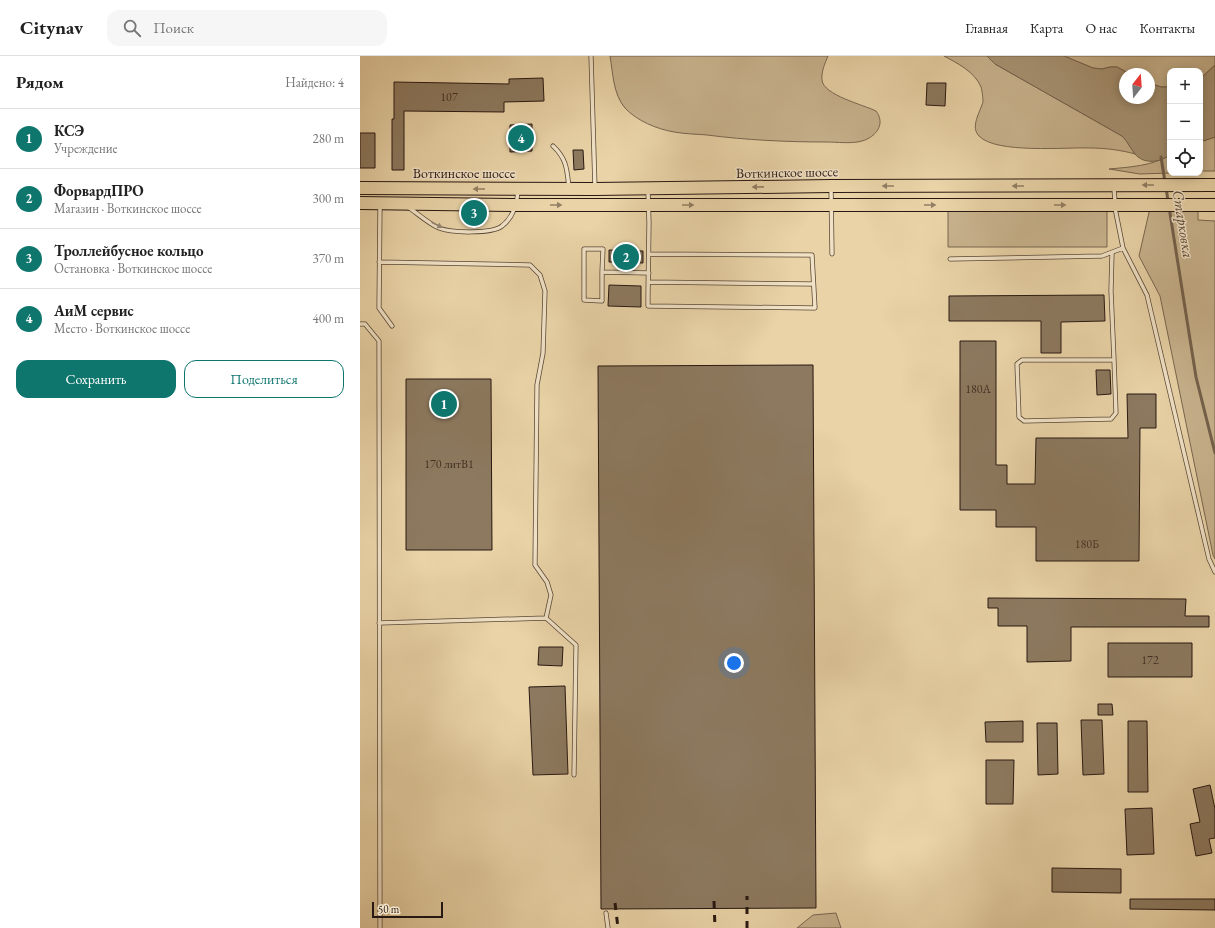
<!DOCTYPE html>
<html lang="ru">
<meta charset="utf-8">
<style>
:root{--surface:#fff;--page:#f6f6f6;--text:#222;--muted:#767676;--line:#e0e0e0;--accent:#0f766e}
body{margin:0;font-family:"EB Garamond",serif;background:var(--page);color:var(--text)}
.controls{position:absolute;right:12px;top:12px;display:grid;overflow:hidden;border-radius:8px;box-shadow:0 2px 10px #0003}
.controls button{width:36px;height:36px;display:grid;place-items:center;padding:0;border:0;border-bottom:1px solid var(--line);background:var(--surface);color:var(--text);font:20px sans-serif}
.compass{position:absolute;left:759px;top:12px;width:36px;height:36px;border-radius:50%;background:var(--surface);box-shadow:0 2px 10px #0003;rotate:17deg}
.scale{position:absolute;left:12px;bottom:10px;width:71px;box-sizing:border-box;padding-left:4px;border:2px solid #281812;border-top:0;font-size:11px;line-height:14px;white-space:nowrap;color:#281812;-webkit-text-stroke:3px #f1e2c6;paint-order:stroke}
.you{position:absolute;left:374px;top:607px;width:14px;height:14px;margin:-10px;border:3px solid #fff;border-radius:50%;background:#1a73e8;box-shadow:0 0 0 6px #1a73e833}
.badge{display:grid;place-items:center;width:26px;height:26px;border-radius:50%;background:var(--accent);color:#fff;font-size:13px;font-weight:700}
.pin{position:absolute;translate:-50% -50%;border:2px solid #fff;box-shadow:0 1px 4px #0006}
.list{margin:0;padding:0;list-style:none}
h2{display:flex;justify-content:space-between;align-items:center;height:52px;margin:0;padding:0 16px;font-size:17px}
h2 small{font-size:13px;font-weight:400;color:var(--muted)}
.list li{display:grid;grid-template-columns:26px 1fr auto;gap:12px;align-items:center;box-sizing:border-box;height:60px;padding:0 16px;border-top:1px solid var(--line)}
.list b{display:block;font-size:15px;white-space:nowrap}
.list p{margin:0;font-size:13px;white-space:nowrap;color:var(--muted)}
.list em{font-size:13px;font-style:normal;color:var(--muted)}
.actions{display:flex;gap:8px;padding:12px 16px}
.actions a{flex:1;padding:9px 0;border:1px solid var(--accent);border-radius:12px;text-align:center;font-size:14px;color:var(--accent)}
.actions .main{background:var(--accent);color:#fff}
.icon{flex:none;width:22px;height:22px;fill:none;stroke:currentColor;stroke-width:2;stroke-linecap:round;stroke-linejoin:round}
.map{position:relative;flex:none;width:855px;height:872px;overflow:hidden}
header{display:flex;align-items:center;gap:24px;box-sizing:border-box;height:56px;padding:0 20px;background:var(--surface);border-bottom:1px solid var(--line)}
header strong{font-size:19px}
nav{display:flex;gap:22px;margin-inline-start:auto;font-size:14px}
.search{width:280px;height:36px;background:var(--page);display:flex;align-items:center;gap:10px;box-sizing:border-box;padding:0 14px;border-radius:12px;color:var(--muted);font-size:15px}
main{display:flex}
aside{flex:1;background:var(--surface)}
.map>svg:first-child{display:block}
.green{fill:#c8b38e;stroke:#786650}
.water{fill:#a79374;stroke:#74624d}
.lines{fill:none;stroke-linecap:round;stroke-linejoin:round}
.stream{stroke:#74624d;stroke-width:3}
.building{fill:#8c795f;stroke:#281812}
.lane-casing{stroke:#584737;stroke-width:5}
.primary-casing{stroke:#281812;stroke-width:14}
.lane{stroke:#f1e2c6;stroke-width:3.5}
.primary{stroke:#e9d3a7;stroke-width:12}
.rail{stroke:#281812;stroke-width:3;stroke-dasharray:7 7;stroke-linecap:butt}
.oneway{fill:#927f64}
.oneway2{fill:#978775}
.labels{text-anchor:middle;stroke-width:3;stroke-linejoin:round;paint-order:stroke}
.number-label{font-size:12px;fill:#413025}
.street-label{font-size:14px;fill:#281812;stroke:#f1e2c6}
.water-label{font-size:15px;font-style:italic;fill:#5b4939;stroke:#f1e2c6}
</style>
<header>
<strong>Citynav</strong>
<div class="search"><svg class="icon" aria-label="search" viewBox="0 0 24 24"><circle cx="10" cy="10" r="6"/><path d="M15 15l6 6"/></svg>Поиск</div>
<nav><a>Главная</a><a>Карта</a><a>О нас</a><a>Контакты</a></nav>
</header>
<main>
<aside>
<h2>Рядом<small>Найдено: 4</small></h2>
<ul class="list">
<li><span class="badge">1</span><div><b>КСЭ</b><p>Учреждение</p></div><em>280 m</em></li>
<li><span class="badge">2</span><div><b>ФорвардПРО</b><p>Магазин · Воткинское шоссе</p></div><em>300 m</em></li>
<li><span class="badge">3</span><div><b>Троллейбусное кольцо</b><p>Остановка · Воткинское шоссе</p></div><em>370 m</em></li>
<li><span class="badge">4</span><div><b>АиМ сервис</b><p>Место · Воткинское шоссе</p></div><em>400 m</em></li>
</ul>
<div class="actions"><a class="main">Сохранить</a><a>Поделиться</a></div>
</aside>
<div class="map">
<svg width="855" height="872" viewBox="0 0 855 872">
<rect width="100%" height="100%" fill="#e9d3a7"/>
<filter id="stains"><feTurbulence type="fractalNoise" baseFrequency=".005" numOctaves="4"/><feColorMatrix values="0 0 0 0 .2 0 0 0 0 .09 0 0 0 0 .02 0 0 0 .5 -.17"/></filter>
<radialGradient id="worn" r=".72"><stop offset=".6" stop-color="#630" stop-opacity="0"/><stop offset="1" stop-color="#630" stop-opacity=".3"/></radialGradient>
<path class="green" d="M250,0H468C465,7 461,16 462,24C463,39 504,49 516,55C526,68 516,81 502,85C492,88 477,86 466,86C426,86 386,84 347,79C336,78 325,78 314,76C297,73 277,65 265,52C253,38 253,17 250,0Z
M584,0H627L635,8L762,80L768,86L775,98C761,94 745,92 730,92C706,91 636,98 619,80C610,71 620,56 623,46C623,42 622,34 621,31C615,16 597,7 584,0Z
M704,0H855V9L840,23V15H810V31H801L789,27V18H770L757,11H750L742,13L733,12Z
M855,81V115H840V86Z
M810,99V117L780,118L749,113C770,111 792,110 810,99Z
M790,152L838,153V164L855,165V503L853,499L800,240L779,200Z
M588,153H747V191H588Z
M476,857L481,872H437L453,859Z"/>
<path class="water" d="M627,0H704L733,12L742,13L750,11H757L770,18H765V42H789V27L801,31H810V99C800,106 784,109 775,98C770,92 768,86 762,80L635,8Z
M855,9V81L840,86V23Z"/>
<g class="lines">
<path class="stream" d="M801,101L805,126
M806,131L808,145
M809,151L836,321L855,397"/>
</g>
<path class="building" d="M183,22L184,45L144,46V56L44,55V114H32V63H34V26L149,28V23Z
M567,27H586L585,50L566,49Z
M172,68V95L150,96V69Z
M0,77H15V112H0Z
M213,94H223L224,113L214,114Z
M249,194L283,195V207L249,206Z
M249,229L281,230V251L248,250Z
M744,239L745,265L701,266V297H681V265H589V240Z
M600,285H636V409H647V428H675L676,382H768L767,338H796V372H780L779,505H676V471H636V454H600Z
M453,309L456,852L241,853L238,310Z
M736,314H750L751,338L737,339Z
M46,323H131L132,494H46Z
M628,542L826,543L825,560H849V571H711V605L667,606V570H638V552H628Z
M748,587H832V621H748Z
M179,591H203L202,610L178,609Z
M205,630L208,718L173,719L169,631Z
M738,648H752L753,659H738Z
M721,664H742L744,718L723,719Z
M663,665V686H626L625,666Z
M768,665H787L788,736H768Z
M677,667H697L698,718L678,719Z
M626,704H654L653,748H626Z
M850,729L855,753V782L849,783L852,797L836,800L830,768L840,766L833,733Z
M792,752L794,798L767,799L765,753Z
M692,812L761,813V837L692,836Z
M770,843H855V854L770,853Z"/>
<g class="lines">
<g class="lane-casing">
<path id="lane" d="M231,0L235,132
M193,90C207,103 207,114 209,132
M471,131L472,198
M754,132L755,146
M288,135L289,167L288,240V250L455,252L452,199L289,198
M20,149L19,252L32,270
M48,151C57,157 69,168 79,172C91,177 132,178 142,170C154,161 157,148 158,135
M755,152L763,192L787,239L849,503L855,516
M752,197L751,235L754,304H662L657,308L659,361L664,365L751,363L756,357L754,304
M590,203L742,200L763,192
M19,206L170,209L180,219L185,235L183,297L177,329L175,509L187,526L191,539L186,562
M242,216L243,193H224V244L242,245V216L289,217
M288,226L453,228
M0,268H5L19,285L20,872
M19,567L186,562L216,589L214,719
M246,857L248,872"/>
</g>
<g class="primary-casing">
<path id="primary" d="M0,132L235,133L471,130L855,129
M0,147L157,149H855"/>
</g>
<use href="#lane" class="lane"/>
<use href="#primary" class="primary"/>
<path class="rail" d="M354,845L355,872
M255,847L258,872
M387,872V840"/>
</g>
<defs><path id="oneway-solid" d="M-6-.8H1V-3.2L6.5 0L1 3.2V.8H-6Z"/></defs>
<g class="oneway">
<use href="#oneway-solid" transform="translate(788 129) rotate(-180)"/>
<use href="#oneway-solid" transform="translate(528 130) rotate(180)"/>
<use href="#oneway-solid" transform="translate(658 130) rotate(180)"/>
<use href="#oneway-solid" transform="translate(398 131) rotate(179)"/>
<use href="#oneway-solid" transform="translate(119 133) rotate(-180)"/>
<use href="#oneway-solid" transform="translate(196 149)"/>
<use href="#oneway-solid" transform="translate(328 149)"/>
<use href="#oneway-solid" transform="translate(570 149)"/>
<use href="#oneway-solid" transform="translate(700 149)"/>
</g>
<use class="oneway2" href="#oneway-solid" transform="translate(77 169) rotate(27)"/>
<g class="labels">
<g class="number-label">
<text x="89" y="45">107</text>
<text x="618" y="337">180А</text>
<text x="89" y="412">170 литВ1</text>
<text x="727" y="492">180Б</text>
<text x="790" y="608">172</text>
</g>
<g class="street-label">
<text transform="translate(427 116) rotate(-1)" y="5">Воткинское шоссе</text>
<text x="104" y="122">Воткинское шоссе</text>
</g>
<g class="water-label">
<text transform="translate(823 168) rotate(81)" y="5">Старковка</text>
</g>
</g>
<rect width="100%" height="100%" filter="url(#stains)"/>
<rect width="100%" height="100%" fill="url(#worn)"/>
</svg>
<div class="controls">
<button>+</button>
<button>−</button>
<button><svg class="icon" aria-label="locate" viewBox="0 0 24 24"><circle cx="12" cy="12" r="6"/><path d="M12 2v4M12 18v4M2 12h4M18 12h4"/></svg></button>
</div>
<svg class="compass" viewBox="-18 -18 36 36"><path d="M0-13l5 13h-10z" fill="#e53935"/><path d="M0 13l5-13h-10z" fill="#767676"/></svg>
<div class="scale">50 m</div>
<div class="you"></div>
<div class="pin badge" style="left:84px;top:348px">1</div>
<div class="pin badge" style="left:266px;top:201px">2</div>
<div class="pin badge" style="left:114px;top:157px">3</div>
<div class="pin badge" style="left:161px;top:82px">4</div>
</div>
</main>
